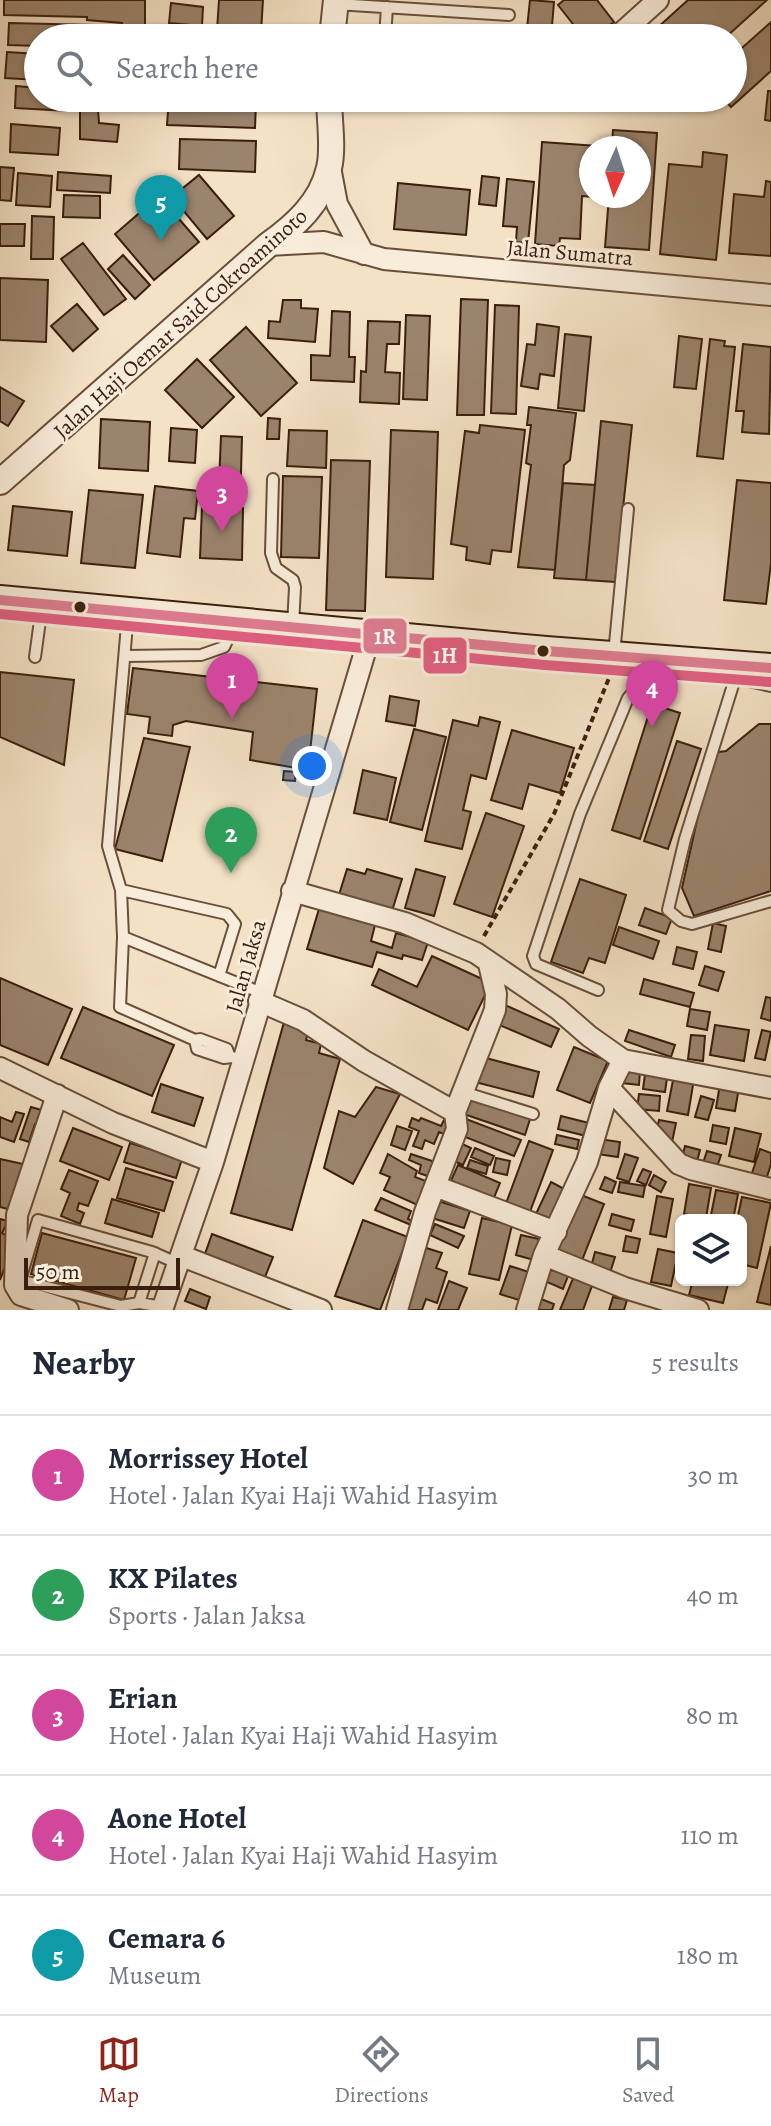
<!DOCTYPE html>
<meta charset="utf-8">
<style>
:root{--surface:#fff;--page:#f2f2f3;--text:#1f2937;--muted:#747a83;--line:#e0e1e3;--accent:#8f2418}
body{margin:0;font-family:Alegreya,serif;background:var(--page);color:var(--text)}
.controls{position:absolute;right:24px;bottom:24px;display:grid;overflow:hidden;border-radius:12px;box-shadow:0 2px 6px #0004}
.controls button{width:72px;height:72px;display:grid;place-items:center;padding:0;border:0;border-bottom:2px solid var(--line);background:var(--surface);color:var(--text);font:40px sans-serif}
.compass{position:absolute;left:579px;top:136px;width:72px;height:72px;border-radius:50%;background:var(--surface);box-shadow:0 2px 6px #0004;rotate:183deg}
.scale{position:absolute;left:24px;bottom:20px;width:156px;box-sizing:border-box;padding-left:8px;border:4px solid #3b1e0d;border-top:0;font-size:22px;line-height:28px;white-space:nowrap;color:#3b1e0d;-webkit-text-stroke:6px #f8ecda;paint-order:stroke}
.you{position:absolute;left:312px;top:766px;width:28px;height:28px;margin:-20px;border:6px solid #fff;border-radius:50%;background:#1a73e8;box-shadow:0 0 0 12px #1a73e833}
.badge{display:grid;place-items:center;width:52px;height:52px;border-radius:50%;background:var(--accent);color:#fff;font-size:26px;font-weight:700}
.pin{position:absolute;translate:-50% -66px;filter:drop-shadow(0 2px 4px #0008)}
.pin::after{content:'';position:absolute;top:42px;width:28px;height:24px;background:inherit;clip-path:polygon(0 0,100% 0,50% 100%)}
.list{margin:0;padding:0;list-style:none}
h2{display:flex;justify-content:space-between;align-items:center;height:104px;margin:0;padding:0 32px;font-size:34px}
h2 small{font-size:26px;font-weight:400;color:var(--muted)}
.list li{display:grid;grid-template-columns:52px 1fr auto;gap:24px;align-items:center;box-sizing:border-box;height:120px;padding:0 32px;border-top:2px solid var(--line)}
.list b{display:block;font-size:30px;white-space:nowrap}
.list p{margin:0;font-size:26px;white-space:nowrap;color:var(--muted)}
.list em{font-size:26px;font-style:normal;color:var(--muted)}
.icon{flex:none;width:44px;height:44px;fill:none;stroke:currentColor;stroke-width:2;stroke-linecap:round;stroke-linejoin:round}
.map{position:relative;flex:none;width:771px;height:1310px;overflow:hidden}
.search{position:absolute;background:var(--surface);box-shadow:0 2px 6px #0004;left:24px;right:24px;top:24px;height:88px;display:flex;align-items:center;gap:20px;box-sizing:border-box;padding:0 28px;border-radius:44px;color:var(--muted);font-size:30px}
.sheet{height:704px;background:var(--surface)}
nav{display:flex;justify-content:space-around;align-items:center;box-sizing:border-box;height:112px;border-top:2px solid var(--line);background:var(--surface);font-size:22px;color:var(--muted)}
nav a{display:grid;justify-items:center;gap:4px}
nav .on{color:var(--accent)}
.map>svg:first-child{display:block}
.building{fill:#9b846d;stroke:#3b1e0d;stroke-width:2}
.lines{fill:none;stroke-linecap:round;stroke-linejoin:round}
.service-casing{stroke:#694f3b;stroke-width:14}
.minor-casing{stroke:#694f3b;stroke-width:24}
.tertiary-casing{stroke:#694f3b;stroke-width:28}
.secondary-casing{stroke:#3b1e0d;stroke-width:32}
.path{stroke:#3b1e0d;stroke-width:4;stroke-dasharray:6 4;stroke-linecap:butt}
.service{stroke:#f8ecda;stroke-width:10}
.minor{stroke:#f8ecda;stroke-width:20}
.tertiary{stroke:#f8ecda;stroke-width:24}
.secondary{stroke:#f8ecda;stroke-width:28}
.bus-1-casing{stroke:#f8ecda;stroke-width:16}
.bus-2-casing{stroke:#f8ecda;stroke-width:16}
.bus-1{stroke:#de7c91;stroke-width:10}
.bus-2{stroke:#e15f81;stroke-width:10}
.bus-dot{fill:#3b1e0d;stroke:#f8ecda;stroke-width:3}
.labels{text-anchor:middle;stroke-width:6;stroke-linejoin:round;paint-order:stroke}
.street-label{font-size:22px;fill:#3b1e0d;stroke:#f8ecda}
.line-badge{stroke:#f8ecda;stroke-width:3}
.badge-label{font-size:22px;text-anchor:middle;font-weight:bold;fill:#fff}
</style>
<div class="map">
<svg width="771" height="1310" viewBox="0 0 771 1310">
<rect width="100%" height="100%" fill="#f4e2c6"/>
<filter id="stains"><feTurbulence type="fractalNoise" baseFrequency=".0025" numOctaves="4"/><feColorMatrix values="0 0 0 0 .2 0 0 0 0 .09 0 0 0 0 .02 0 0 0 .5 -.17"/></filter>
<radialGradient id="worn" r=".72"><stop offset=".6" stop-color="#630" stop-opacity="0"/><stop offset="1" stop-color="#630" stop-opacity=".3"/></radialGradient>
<path class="building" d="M4,0H145V27H122V23L87,20V17L4,15Z
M219,0H263L261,32L217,30Z
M530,0L554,2L551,38H526Z
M564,0H597L614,22L602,31L606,36L584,38L558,5Z
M688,0H767L725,38H666L657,28Z
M171,3L203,7L202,26L169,23Z
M771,22V71L731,107L723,98H733V56Z
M9,23L94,25V38H38V46L8,45Z
M409,34L462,38H408Z
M7,52L38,54V80L5,78Z
M16,86L38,88V98H70L69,111L15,108Z
M768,91H771V121L765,120Z
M169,98H216V102L256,103L255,128L167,125Z
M98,110L99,123L119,125L117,142L80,139V111Z
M11,124L60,128L58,155L10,152Z
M613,130L657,133L649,250L605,247L609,196H639V148H612Z
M180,139L256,141L255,172L179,169Z
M542,142L598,146L591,148V196L594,197L582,196L580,239L560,238L559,246L535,244Z
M703,152L727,155L716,260L660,254L669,164L702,167Z
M0,167L14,168L11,201L0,200Z
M58,172L111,176L110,193L57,190Z
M18,173L52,176L50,207L16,205Z
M199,175L234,216L207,239L172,197Z
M482,176L499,178L496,206L479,204Z
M507,179L534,182L528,243L516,242L517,227L503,226Z
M766,181L771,182V256L729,253L734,194L764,197Z
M398,183L470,190L466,235L394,229Z
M64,195L100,196V218L63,217Z
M159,196L199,242L154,280L115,234Z
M32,216L54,217L53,259H31Z
M0,224H25L24,246H0Z
M83,243L126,299L104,315L61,259Z
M123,255L150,285L135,299L108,269Z
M0,278L48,280L46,342L0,340Z
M461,299L488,300L484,415H457Z
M283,300H301V308L318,309L315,342L268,338L269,321L280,322Z
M77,304L98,329L73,351L51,326Z
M495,305L519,306L516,414L491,413Z
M332,311L350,312L349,357H355L354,382L311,380V355L330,356Z
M406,315L430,316L427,400L403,399Z
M368,321L400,322L399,344H387L385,372L400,373L399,404L360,402L361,371L366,372Z
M537,324L559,327L554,376L540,374L538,389L521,386L527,344L535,345Z
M246,327L297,383L261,416L210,360Z
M565,334L591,337L584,411L558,408Z
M679,336L702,339L696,389L674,387Z
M710,339L725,341L724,346L735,347L723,459L697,456Z
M743,344L771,347L769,434L742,432L744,411H736Z
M197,359L234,397L202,428L165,390Z
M0,387L24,401L8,426L0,421Z
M529,407L576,413L570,460L564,465L555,570L518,567L531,465L526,463L531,425H527Z
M268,418L280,419L279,439H267Z
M101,419L150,422L148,471L99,468Z
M601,421L632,425L615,582L586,580Z
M480,425L525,430L511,552L492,550L490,564L466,560L467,547L451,544L465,431L479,433Z
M171,428L197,430L195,463L169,461Z
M289,430L327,431L326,468L287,466Z
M391,430L438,432L433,579L386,577Z
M221,436L242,437L240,508H243L242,560L200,558L202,506L218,507Z
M331,460L370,461L365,611L326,610Z
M283,476L322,477L319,558L281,557Z
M737,480L771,483V563L766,604L724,600Z
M563,483L595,485L586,580L554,578Z
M155,486L198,491L195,519L184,518L180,557L147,553Z
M89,490L143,495L135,568L81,563Z
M13,506L72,512L67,556L8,550Z
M133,668L317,689L308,770L250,760L253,732L186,721L173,725L172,736L148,733L150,717L127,714Z
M0,672L74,680L64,765L0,737Z
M390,696L419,701L415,726L386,721Z
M652,704L680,713L640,839L612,830Z
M480,717L500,722L486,779L471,775L463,810L471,812L462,849L425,841L453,720L478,726Z
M759,724H771V891L694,916L682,888L712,753L726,751Z
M414,729L446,737L422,830L390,822Z
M512,730L574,748L560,793L529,784L522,809L491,800Z
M144,738L190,747L162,861L115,849Z
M677,741L701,749L668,849L644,841Z
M363,770L396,778L387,820L354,813Z
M284,771L296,772L295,781L283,780Z
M486,813L524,826L492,917L454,904Z
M347,869L365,874L367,869L402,879L391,914L338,898Z
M416,869L445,877L434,916L405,908Z
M580,879L626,895L605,963L589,958L583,973L551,962Z
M645,908L672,918L666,934L639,925Z
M319,909L375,925L371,941L392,948L396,933L428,942L422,960L403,955L402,959L377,952L372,967L307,949Z
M713,923L726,926L721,952L708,949Z
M619,927L659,941L653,959L613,945Z
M677,947L697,952L693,969L673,964Z
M432,956L491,983L468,1030L372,985L379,969L417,987Z
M705,966L724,972L718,991L699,985Z
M0,978L72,1009L48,1065L0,1045Z
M644,979L694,993L690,1007L640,994Z
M766,997L771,998V1021L761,1018Z
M505,1005L559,1029L551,1047L497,1024Z
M83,1007L174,1045L152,1096L61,1058Z
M690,1009L710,1012L707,1030L687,1026Z
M284,1022L309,1029L306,1040L321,1044L319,1053L340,1059L292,1230L231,1213Z
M715,1025L749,1030L744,1061L710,1055Z
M629,1030L675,1045L671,1057L625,1041Z
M762,1030L771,1032L765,1060L755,1058Z
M691,1035L705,1036L703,1061L688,1059Z
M574,1047L608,1061L590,1103L557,1090Z
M482,1057L539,1072L533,1097L475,1082Z
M646,1067L668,1071L665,1092L643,1089Z
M623,1069L640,1071L639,1085L622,1083Z
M674,1075L694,1079L688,1115L667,1111Z
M161,1084L203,1098L194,1126L152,1112Z
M720,1084L739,1087L735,1111L716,1108Z
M376,1087L400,1094L353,1184L324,1168L339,1111L355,1117Z
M467,1094L531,1116L525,1135L461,1113Z
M639,1094L660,1096L659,1111L637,1109Z
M701,1096L714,1100L708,1120L695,1117Z
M31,1107L45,1111L41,1126L35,1124L29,1142L20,1139Z
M16,1112L24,1114L14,1142L0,1137V1117L12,1122Z
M561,1116L589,1123L586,1136L558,1129Z
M412,1118L419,1121L421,1118L441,1126L444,1120L456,1125L451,1137L439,1132L434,1144L425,1140L422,1149L413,1146L419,1131L409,1127Z
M466,1119L521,1140L514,1156L460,1135Z
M659,1120L676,1123L672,1142L655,1139Z
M713,1125L729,1128L726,1144L710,1141Z
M397,1126L412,1131L405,1150L391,1145Z
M73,1128L122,1147L109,1180L60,1161Z
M735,1128L761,1134L754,1162L729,1156Z
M557,1135L579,1140L577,1149L555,1144Z
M599,1139L620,1142L618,1157L597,1154Z
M529,1141L553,1150L528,1217L504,1209Z
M130,1143L182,1159L176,1178L124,1162Z
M460,1143L471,1148L463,1165L452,1160Z
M685,1146L700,1150L696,1165L681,1162Z
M475,1148L494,1156L490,1165L471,1157Z
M760,1149L771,1153V1164L766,1180L751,1176Z
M707,1151L721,1155L716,1170L702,1166Z
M388,1154L417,1171L415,1177L431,1183L422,1207L384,1190L390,1177L380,1173Z
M411,1154L438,1163L433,1178L419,1173L421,1165L409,1160Z
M625,1154L638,1158L629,1182L617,1178Z
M496,1158L510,1161L507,1175L493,1172Z
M0,1159L23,1164L12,1210L0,1207Z
M470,1160L488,1166L486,1174L467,1168Z
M458,1165L500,1183L491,1205L448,1187Z
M126,1168L173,1182L164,1211L117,1198Z
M643,1169L651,1172L646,1185L637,1181Z
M69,1170L98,1181L88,1206L79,1203L77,1210L84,1213L80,1224L61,1216L70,1193L61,1189Z
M654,1175L666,1182L661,1192L649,1185Z
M605,1177L616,1182L612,1193L600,1189Z
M551,1182L568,1191L552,1224L535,1216Z
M620,1182L645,1186L643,1197L618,1192Z
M689,1184L711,1188L706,1218L684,1214Z
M716,1190L738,1194L733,1220H710Z
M576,1193L604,1204L581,1263L553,1252Z
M657,1196L673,1199L666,1237L650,1234Z
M742,1197L771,1203L757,1268L741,1264V1220H737Z
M381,1198L411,1211L408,1219L413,1221L411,1225L375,1210Z
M112,1199L159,1213L152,1237L105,1223Z
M435,1200L470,1211L464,1228L429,1217Z
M612,1214L634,1220L631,1231L609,1225Z
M482,1218L512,1225L499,1280L469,1274Z
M0,1219L8,1221L2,1233L15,1241L0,1280Z
M363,1220L408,1237L380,1310L335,1296Z
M435,1224L464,1236L458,1248L430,1235Z
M42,1233L136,1258L124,1300L31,1274Z
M212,1234L273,1257L265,1277L205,1254Z
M521,1235L539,1239L534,1260L516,1255Z
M626,1236L640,1239L637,1253L623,1251Z
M420,1246L442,1253L436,1268L447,1272L437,1303L426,1299L422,1310H399Z
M771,1246V1305L757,1302Z
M658,1249L678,1253L671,1286L651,1282Z
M595,1252L615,1257L610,1273L591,1267Z
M510,1266L532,1273L522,1301L500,1294Z
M543,1266L568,1276L563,1289L538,1278Z
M574,1276L593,1283L583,1310H560Z
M693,1280H729L723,1303L689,1295Z
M449,1281L467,1288L458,1310H438Z
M190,1289L210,1297L206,1309L185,1301Z
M536,1297L554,1304L552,1310H531Z
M613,1297L627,1300L624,1310H609Z"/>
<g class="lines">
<g class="service-casing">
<path id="service" d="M336,4L509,15
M385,38L387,7
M273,479L271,553L276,568L293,580L295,587L293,626
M128,613L108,846L121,890L123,937L262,993
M614,654L628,509
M125,656L201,655L224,647L235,624
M35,657L42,606
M738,669L685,839L668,910L681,921L692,924L771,901
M735,678L771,686
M121,890L227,914L235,924L219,976
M123,937L120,1007L195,1040L200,1039L227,1049L229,1055
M598,990L536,964L533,956L580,814L628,698L635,690L646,687L653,661
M195,1040L197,1049L224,1058L232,1057
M463,1092L533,1114
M139,1303L155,1253
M163,1307L139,1303L121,1306L20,1280L38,1220L152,1252L179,1264"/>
</g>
<g class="minor-casing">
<path id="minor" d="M616,38L658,0
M330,167L337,204L364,254
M268,245L324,242L384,259L771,295
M292,891L405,923L476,953L558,1009L589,1036L623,1060L771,1088
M259,1001L303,1020L364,1061L455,1112
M0,1068L113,1123L213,1162
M609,1088L679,1164L691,1169L771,1189
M57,1095L17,1215L15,1285L21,1295L68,1310
M435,1186L556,1232
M544,1255L625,1288L698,1310
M182,1256L321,1310
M162,1310L213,1162L370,635
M397,1310L425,1212L457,1129L455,1112L495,1010L496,994L489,964
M527,1310L544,1255L587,1162L609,1088L623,1060"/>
</g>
<g class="tertiary-casing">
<path id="tertiary" d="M332,38L336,0
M0,482L268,245C295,226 321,203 329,168C334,149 329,118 329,98"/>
</g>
<g class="secondary-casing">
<path id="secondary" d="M0,600L546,651L771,668"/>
</g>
<path class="path" d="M484,936L554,814L609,678"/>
<use href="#service" class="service"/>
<use href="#minor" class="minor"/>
<use href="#tertiary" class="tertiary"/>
<use href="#secondary" class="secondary"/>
<g class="bus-1-casing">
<path id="bus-1" d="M0,600L546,651L771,668"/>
</g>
<g class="bus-2-casing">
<path id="bus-2" d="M0,614L545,665L770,682"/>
</g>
<use href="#bus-1" class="bus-1"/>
<use href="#bus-2" class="bus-2"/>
</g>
<g class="bus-dot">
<circle cx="80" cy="607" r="7"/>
<circle cx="543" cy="651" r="7"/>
</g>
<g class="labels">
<g class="street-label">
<text transform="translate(570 252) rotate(5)" y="8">Jalan Sumatra</text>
<text transform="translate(180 323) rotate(-42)" y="8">Jalan Haji Oemar Said Cokroaminoto</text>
<text transform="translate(245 966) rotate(-74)" y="8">Jalan Jaksa</text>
</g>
</g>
<g class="line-badge">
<rect x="362" y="617" width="46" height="38" rx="8" fill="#de7c91"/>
<rect x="422" y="636" width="46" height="39" rx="8" fill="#e15f81"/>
</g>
<g class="badge-label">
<text x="385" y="644">1R</text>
<text x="445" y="663">1H</text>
</g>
<rect width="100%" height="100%" filter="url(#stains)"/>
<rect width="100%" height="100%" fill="url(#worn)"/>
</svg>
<div class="controls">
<button><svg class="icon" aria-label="layers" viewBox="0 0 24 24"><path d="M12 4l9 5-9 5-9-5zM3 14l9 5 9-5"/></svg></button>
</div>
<svg class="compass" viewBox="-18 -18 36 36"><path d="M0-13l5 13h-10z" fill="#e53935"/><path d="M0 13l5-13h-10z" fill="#747a83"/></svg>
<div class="scale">50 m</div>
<div class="you"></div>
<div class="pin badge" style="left:232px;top:719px;background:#d1479c">1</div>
<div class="pin badge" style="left:231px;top:873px;background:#2e9e5b">2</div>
<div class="pin badge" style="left:222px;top:532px;background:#d1479c">3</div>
<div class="pin badge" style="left:652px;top:727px;background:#d1479c">4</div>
<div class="pin badge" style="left:161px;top:241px;background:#0f9aa8">5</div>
<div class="search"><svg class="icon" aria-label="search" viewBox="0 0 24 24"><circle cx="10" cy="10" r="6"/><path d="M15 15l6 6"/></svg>Search here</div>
</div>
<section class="sheet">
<h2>Nearby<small>5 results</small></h2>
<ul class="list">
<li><span class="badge" style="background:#d1479c">1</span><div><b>Morrissey Hotel</b><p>Hotel · Jalan Kyai Haji Wahid Hasyim</p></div><em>30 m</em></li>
<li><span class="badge" style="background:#2e9e5b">2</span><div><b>KX Pilates</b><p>Sports · Jalan Jaksa</p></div><em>40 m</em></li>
<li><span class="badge" style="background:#d1479c">3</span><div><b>Erian</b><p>Hotel · Jalan Kyai Haji Wahid Hasyim</p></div><em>80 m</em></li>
<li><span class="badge" style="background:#d1479c">4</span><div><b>Aone Hotel</b><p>Hotel · Jalan Kyai Haji Wahid Hasyim</p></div><em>110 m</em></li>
<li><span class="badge" style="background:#0f9aa8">5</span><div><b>Cemara 6</b><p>Museum</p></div><em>180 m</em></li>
</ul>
</section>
<nav>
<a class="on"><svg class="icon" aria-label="map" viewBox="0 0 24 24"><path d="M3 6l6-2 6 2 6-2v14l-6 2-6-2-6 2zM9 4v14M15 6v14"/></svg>Map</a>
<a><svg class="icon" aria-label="directions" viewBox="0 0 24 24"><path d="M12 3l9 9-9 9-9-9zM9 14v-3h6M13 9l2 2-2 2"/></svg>Directions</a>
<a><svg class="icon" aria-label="saved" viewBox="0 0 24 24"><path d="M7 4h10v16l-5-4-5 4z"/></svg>Saved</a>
</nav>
